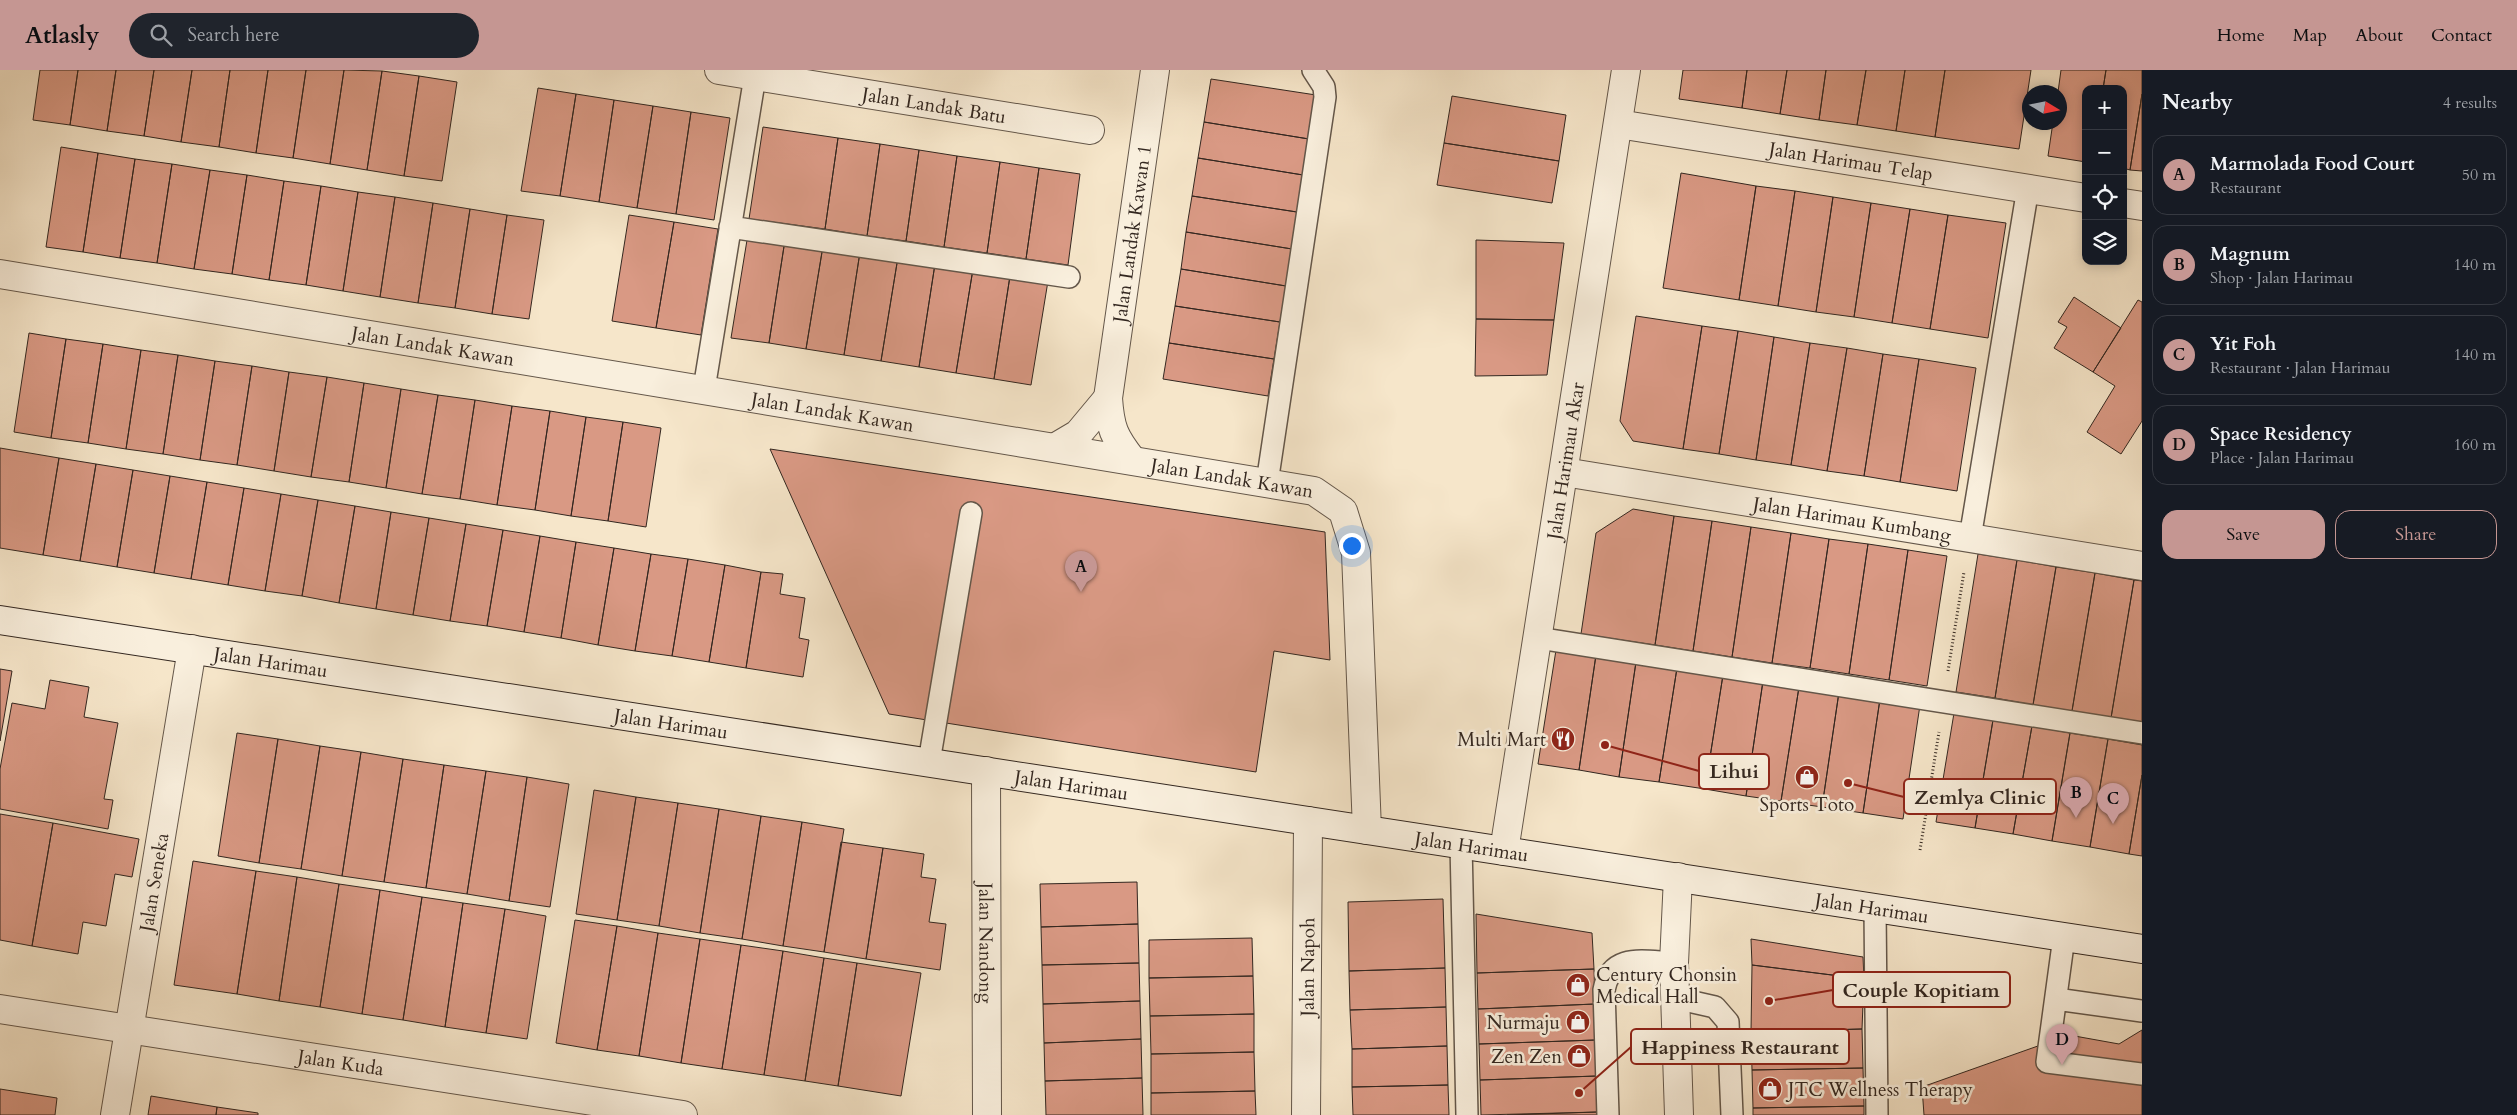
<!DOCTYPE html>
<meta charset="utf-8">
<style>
:root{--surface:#171b24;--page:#20242c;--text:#f1f3f6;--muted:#9ea1a6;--line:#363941;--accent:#c59692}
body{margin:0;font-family:Cardo,serif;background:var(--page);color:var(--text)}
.controls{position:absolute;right:15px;top:15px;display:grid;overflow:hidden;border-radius:10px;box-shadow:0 2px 12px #0003}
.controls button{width:45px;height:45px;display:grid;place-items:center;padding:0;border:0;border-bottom:1px solid var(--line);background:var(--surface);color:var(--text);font:25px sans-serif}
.compass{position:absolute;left:2022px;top:15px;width:45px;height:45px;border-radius:50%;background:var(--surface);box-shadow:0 2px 12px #0003;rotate:100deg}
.you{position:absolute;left:1351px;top:475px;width:18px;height:18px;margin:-12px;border:4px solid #fff;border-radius:50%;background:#1a73e8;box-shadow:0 0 0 8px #1a73e833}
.badge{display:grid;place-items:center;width:32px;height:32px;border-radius:50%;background:var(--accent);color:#111;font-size:16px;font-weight:700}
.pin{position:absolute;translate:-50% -41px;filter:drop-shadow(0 1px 2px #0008)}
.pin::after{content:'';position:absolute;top:26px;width:18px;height:15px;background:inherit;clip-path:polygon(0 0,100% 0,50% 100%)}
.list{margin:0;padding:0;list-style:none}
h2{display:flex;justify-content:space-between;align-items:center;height:65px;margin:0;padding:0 20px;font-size:21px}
h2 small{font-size:16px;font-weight:400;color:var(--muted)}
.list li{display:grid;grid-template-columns:32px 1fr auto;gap:15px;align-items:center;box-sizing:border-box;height:80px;margin:0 10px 10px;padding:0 10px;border:1px solid var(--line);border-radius:15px}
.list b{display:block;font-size:19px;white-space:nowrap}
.list p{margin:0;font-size:16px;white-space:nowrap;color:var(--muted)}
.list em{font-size:16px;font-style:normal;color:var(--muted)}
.actions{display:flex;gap:10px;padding:15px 20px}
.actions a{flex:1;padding:11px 0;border:1px solid var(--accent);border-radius:15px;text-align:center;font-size:18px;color:var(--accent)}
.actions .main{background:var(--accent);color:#111}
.icon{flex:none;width:28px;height:28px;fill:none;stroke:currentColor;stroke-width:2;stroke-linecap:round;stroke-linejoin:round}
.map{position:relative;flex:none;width:2142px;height:1045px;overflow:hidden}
header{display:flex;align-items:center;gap:30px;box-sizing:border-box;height:70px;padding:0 25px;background:var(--accent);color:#111}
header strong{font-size:24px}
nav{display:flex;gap:28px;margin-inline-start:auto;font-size:18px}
.search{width:350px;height:45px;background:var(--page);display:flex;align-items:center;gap:12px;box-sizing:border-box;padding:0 18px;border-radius:28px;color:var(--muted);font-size:19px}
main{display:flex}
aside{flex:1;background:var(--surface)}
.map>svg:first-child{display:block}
.building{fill:#d99984;stroke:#332720}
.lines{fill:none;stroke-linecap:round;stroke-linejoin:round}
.lane-casing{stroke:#64574a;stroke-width:24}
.street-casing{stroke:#64574a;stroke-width:30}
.secondary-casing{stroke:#332720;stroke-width:30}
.path{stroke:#332720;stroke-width:3;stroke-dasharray:1 2.5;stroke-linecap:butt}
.lane{stroke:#f9efdd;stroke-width:21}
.street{stroke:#f9efdd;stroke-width:28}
.secondary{stroke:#f9efdd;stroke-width:28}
.labels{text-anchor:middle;stroke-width:5;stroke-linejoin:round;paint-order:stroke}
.street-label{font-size:19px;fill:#332720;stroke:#f9efdd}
.poi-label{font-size:19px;fill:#332720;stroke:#f9efdd;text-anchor:end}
.leader{fill:none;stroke:#8f2418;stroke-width:2}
.callout-dot{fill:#8f2418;stroke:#f9efdd;stroke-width:2}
.callout{fill:#f9efdd;stroke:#8f2418;stroke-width:2}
.callout-label{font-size:20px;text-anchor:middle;font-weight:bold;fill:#332720}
</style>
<header>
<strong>Atlasly</strong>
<div class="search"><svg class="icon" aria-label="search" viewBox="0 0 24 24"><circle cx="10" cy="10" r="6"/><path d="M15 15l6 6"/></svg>Search here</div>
<nav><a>Home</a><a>Map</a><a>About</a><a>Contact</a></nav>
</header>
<main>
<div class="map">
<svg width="2142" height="1045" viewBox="0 0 2142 1045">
<rect width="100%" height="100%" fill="#f6e6ca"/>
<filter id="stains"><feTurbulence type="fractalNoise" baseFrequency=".004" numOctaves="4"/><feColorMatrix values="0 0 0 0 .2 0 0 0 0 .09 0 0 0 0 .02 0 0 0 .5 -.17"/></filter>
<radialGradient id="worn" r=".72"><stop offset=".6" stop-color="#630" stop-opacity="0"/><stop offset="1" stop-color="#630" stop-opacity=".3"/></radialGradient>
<path class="building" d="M40,0H78L70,55L33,50Z
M78,0H116L107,61L70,55Z
M116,0H154L144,66L107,61Z
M154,0H192L181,72L144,66Z
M192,0H230L219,77L181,72Z
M230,0H268L256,83L219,77Z
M268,0H306L293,88L256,83Z
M306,0H344L330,94L293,88Z
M344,0L382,1L367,100L330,94Z
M1683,0H1747L1742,38L1679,29Z
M1747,0H1787L1780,44L1742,38Z
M1787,0H1826L1819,50L1780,44Z
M1826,0H1866L1857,55L1819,50Z
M1866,0H1905L1896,61L1857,55Z
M1905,0H1945L1935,67L1896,61Z
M1945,0H2031L2019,79L1935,67Z
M2061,0H2106L2103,19H2086V92L2048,86L2053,52H2060L2058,22Z
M2106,0H2142V24L2130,100L2123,98V19H2103Z
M382,1L419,6L404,106L367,100Z
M419,6L457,12L442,111L404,106Z
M1211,9L1316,25L1309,69L1204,52Z
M538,18L576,24L560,126L521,121Z
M576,24L614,30L599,132L560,126Z
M2142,24V101L2130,100Z
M1452,26L1566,45L1559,91L1444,73Z
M614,30L653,36L637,138L599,132Z
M653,36L691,42L676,144L637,138Z
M691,42L730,48L714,150L676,144Z
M1204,52L1309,69L1303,105L1198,88Z
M763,57L838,68L825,159L749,149Z
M838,68L880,74L867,166L825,159Z
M1444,73L1559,91L1552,133L1437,115Z
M880,74L919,80L906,171L867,166Z
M61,77L98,83L83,182L46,177Z
M919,80L957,86L944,177L906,171Z
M98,83L135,89L120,188L83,182Z
M957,86L1000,92L987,183L944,177Z
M1198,88L1303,105L1297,142L1192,126Z
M135,89L172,94L157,193L120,188Z
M1000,92L1039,98L1026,189L987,183Z
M172,94L210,100L194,199L157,193Z
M1039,98L1080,104L1068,195L1026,189Z
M210,100L247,105L232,204L194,199Z
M1681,103L1756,116L1739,230L1663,218Z
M247,105L284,111L269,210L232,204Z
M284,111L321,116L306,215L269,210Z
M321,116L358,122L343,221L306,215Z
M1756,116L1795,121L1778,236L1739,230Z
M1795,121L1833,127L1816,242L1778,236Z
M358,122L395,127L380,227L343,221Z
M1192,126L1297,142L1292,179L1186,162Z
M395,127L433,133L418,233L380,227Z
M1833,127L1871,133L1854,247L1816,242Z
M433,133L470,139L455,238L418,233Z
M1871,133L1910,139L1892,253L1854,247Z
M470,139L507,145L492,244L455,238Z
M1910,139L1948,145L1930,259L1892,253Z
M507,145L544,150L529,249L492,244Z
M629,145L674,152L656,258L612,251Z
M1948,145L2006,153L1988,268L1930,259Z
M674,152L718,159L701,265L656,258Z
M1186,162L1292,179L1286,216L1181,199Z
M748,164L785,170L769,273L731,268Z
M785,170L823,176L806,279L769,273Z
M1476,170L1564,173L1554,250L1476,249Z
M823,176L860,182L844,285L806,279Z
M860,182L898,187L881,291L844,285Z
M898,187L935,194L919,297L881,291Z
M935,194L973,199L956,303L919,297Z
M973,199L1010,206L994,309L956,303Z
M1181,199L1286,216L1280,252L1175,236Z
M1010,206L1048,211L1031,315L994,309Z
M2074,227L2121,258L2093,302L2054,278L2067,257L2058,252Z
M2138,230L2142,232V351L2121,384L2087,362L2115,316L2093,302Z
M1175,236L1280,252L1274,289L1169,273Z
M1636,246L1702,256L1683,379L1633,371L1620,351Z
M1476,249L1554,250L1547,305L1475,306Z
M1702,256L1738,261L1719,384L1683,379Z
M1738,261L1774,267L1756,390L1719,384Z
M29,263L66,269L51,368L14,362Z
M1774,267L1810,273L1791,395L1756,390Z
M66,269L103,274L88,373L51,368Z
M1169,273L1274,289L1268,326L1163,309Z
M1810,273L1847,278L1827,401L1791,395Z
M103,274L141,280L126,379L88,373Z
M1847,278L1883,284L1864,406L1827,401Z
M141,280L178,285L163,384L126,379Z
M1883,284L1919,289L1900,412L1864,406Z
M178,285L215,291L200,390L163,384Z
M1919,289L1976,298L1957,421L1900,412Z
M215,291L252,296L237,395L200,390Z
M252,296L289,302L274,401L237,395Z
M289,302L327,307L311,407L274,401Z
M327,307L364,313L349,412L311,407Z
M364,313L401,319L386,418L349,412Z
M401,319L438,325L422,424L386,418Z
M438,325L475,330L460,429L422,424Z
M475,330L512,336L497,435L460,429Z
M512,336L550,341L535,440L497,435Z
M550,341L586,347L571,446L535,440Z
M586,347L623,352L608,451L571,446Z
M623,352L661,358L646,457L608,451Z
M0,378L59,388L43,485L0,478Z
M770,379L1325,462L1330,590L1274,581L1256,702L889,644Z
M59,388L96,394L80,491L43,485Z
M96,394L133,400L117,497L80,491Z
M133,400L170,406L154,503L117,497Z
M170,406L207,412L191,509L154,503Z
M207,412L244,418L228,515L191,509Z
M244,418L281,424L265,521L228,515Z
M281,424L318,430L302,526L265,521Z
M318,430L355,436L339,533L302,526Z
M355,436L391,442L376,539L339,533Z
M1633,439L1674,446L1655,575L1581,564L1596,463Z
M391,442L429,448L413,545L376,539Z
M1674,446L1712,451L1693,581L1655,575Z
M429,448L466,454L450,551L413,545Z
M1712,451L1751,457L1732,587L1693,581Z
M466,454L503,460L487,556L450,551Z
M1751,457L1791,463L1772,593L1732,587Z
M503,460L540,466L524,562L487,556Z
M1791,463L1829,469L1810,598L1772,593Z
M540,466L576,472L561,568L524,562Z
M1829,469L1868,474L1849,604L1810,598Z
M576,472L614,478L598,575L561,568Z
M1868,474L1908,480L1889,610L1849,604Z
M614,478L651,484L635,581L598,575Z
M1908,480L1947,486L1927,616L1889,610Z
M651,484L688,489L672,586L635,581Z
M1978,484L2017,490L1995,628L1956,622Z
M688,489L725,495L709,592L672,586Z
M2017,490L2056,497L2033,635L1995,628Z
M725,495L761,502L746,598L709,592Z
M2056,497L2095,503L2072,641L2033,635Z
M761,502L783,504L780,524L805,528L799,568L809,570L803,607L746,598Z
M2095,503L2134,510L2111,648L2072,641Z
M2134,510L2142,511V653L2111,648Z
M1556,580L1596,585L1579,700L1538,694Z
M1596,585L1636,592L1619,707L1579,700Z
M1636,592L1677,598L1659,712L1619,707Z
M1677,598L1723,605L1705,719L1659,712Z
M0,599L12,601L0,671Z
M1723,605L1763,611L1746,726L1705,719Z
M50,610L89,617L84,647L118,653L104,729L113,730L108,759L0,739V699L12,633L45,639Z
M1763,611L1799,617L1781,731L1746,726Z
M1799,617L1839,622L1822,737L1781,731Z
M1839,622L1880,629L1863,743L1822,737Z
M1880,629L1920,635L1903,749L1863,743Z
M1954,643L1993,650L1975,758L1936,752Z
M1993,650L2032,656L2013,764L1975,758Z
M2032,656L2070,663L2052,771L2013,764Z
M237,663L278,669L259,793L218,786Z
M2070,663L2108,669L2090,777L2052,771Z
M278,669L320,676L301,799L259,793Z
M2108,669L2142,675V705L2129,784L2090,777Z
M320,676L361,682L342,806L301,799Z
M361,682L403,689L384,812L342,806Z
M403,689L444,695L426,818L384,812Z
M444,695L486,701L467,824L426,818Z
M486,701L527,707L509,831L467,824Z
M2142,705V786L2129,784Z
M527,707L569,714L550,837L509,831Z
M594,720L636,727L617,850L576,844Z
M636,727L678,733L659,856L617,850Z
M678,733L719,739L700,863L659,856Z
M719,739L761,746L742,869L700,863Z
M0,744L53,753L32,876L0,870Z
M761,746L802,752L783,876L742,869Z
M802,752L844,759L824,882L783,876Z
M53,753L139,769L132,807L115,804L106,856L83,852L78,884L32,876Z
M841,772L883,778L866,889L824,882Z
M883,778L924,784L921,807L936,809L929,852L946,854L940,900L866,889Z
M193,791L256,801L237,924L174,915Z
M256,801L297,807L279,931L237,924Z
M297,807L339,814L320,937L279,931Z
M1137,812L1138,854L1041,857L1040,814Z
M339,814L380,820L362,944L320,937Z
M380,820L422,827L403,950L362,944Z
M422,827L463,833L445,957L403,950Z
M1443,829L1445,898L1349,901L1348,832Z
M463,833L505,839L486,963L445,957Z
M505,839L546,846L527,969L486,963Z
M1476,844L1592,863L1594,899L1477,903Z
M575,850L617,856L597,980L556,973Z
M1138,854L1139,893L1042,895L1041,857Z
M617,856L658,863L639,986L597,980Z
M658,863L700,869L681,993L639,986Z
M1252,868L1253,906L1149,908V870Z
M700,869L741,875L722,999L681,993Z
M1751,869L1863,887L1864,909L1752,895Z
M741,875L783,881L764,1005L722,999Z
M783,881L824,888L805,1011L764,1005Z
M824,888L857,893L838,1016L805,1011Z
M857,893L921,903L901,1026L838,1016Z
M1139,893L1140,931L1043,934L1042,895Z
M1752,895L1864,909L1862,959L1751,962Z
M1445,898L1446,937L1350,940L1349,901Z
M1594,899L1595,934L1478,939L1477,903Z
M1253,906L1254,944L1150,946L1149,908Z
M1140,931L1141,969L1044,973L1043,934Z
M1595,934L1596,970L1479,974L1478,939Z
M1446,937L1447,976L1352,979L1350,940Z
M1254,944V982L1151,984L1150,946Z
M1862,959L1863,998L1752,1000L1751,962Z
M2142,960V1045H1924L1922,1017L2069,965L2119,974Z
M1141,969L1142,1008L1045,1011L1044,973Z
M1596,970L1597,1006L1480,1010L1479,974Z
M1447,976L1448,1015L1352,1017V979Z
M1254,982L1255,1021L1151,1023V984Z
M1863,998L1864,1036L1753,1038L1752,1000Z
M1597,1006L1598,1042L1481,1045L1480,1010Z
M1142,1008L1143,1045H1046L1045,1011Z
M1448,1015L1449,1045H1353L1352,1017Z
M0,1019L57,1028L55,1045H0Z
M1255,1021L1256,1045H1151V1023Z
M151,1026L217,1037L216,1045H148Z
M1864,1036V1045H1753V1038Z
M217,1037L258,1043V1045H216Z
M1598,1042V1045H1507Z"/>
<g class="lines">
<g class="lane-casing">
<path id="lane" d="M730,157L1069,207
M704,319L756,0
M1267,413L1325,27L1324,17L1313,0
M1970,468L2028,118
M1538,568L2142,663
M929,692L971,443
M1461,774L1467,1045
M1875,838L1877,1045
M2064,867L2047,992L2142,1004
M1675,928L1715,937L1728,952L1732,1045
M2056,929L2142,941
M1608,1045L1604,920C1611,882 1645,892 1674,893"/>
</g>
<g class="street-casing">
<g id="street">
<path id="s1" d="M719,0L1090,60"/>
<path id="s2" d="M1618,54L2086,128"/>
<path d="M2123,133L2142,136"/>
<path id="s3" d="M0,204L1314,421L1343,441L1356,483L1367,760"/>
<path d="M1056,377L1078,364L1108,328"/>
<path id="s4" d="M1132,390C1114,367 1110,358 1108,328L1155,0"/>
<path id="s5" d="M1564,402L2142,496"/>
<path id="s6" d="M986,701L987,1045"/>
<path id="s7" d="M1504,781L1626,0"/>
<path d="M1678,807L1674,893L1679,1045"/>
<path id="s8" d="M0,939L683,1045"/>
<path id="s9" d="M115,1045L192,579"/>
<path id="s10" d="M1306,1045L1308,751"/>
</g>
</g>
<g class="secondary-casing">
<g id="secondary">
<path id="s11" d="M0,550L2142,879"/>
</g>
</g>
<path class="path" d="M1948,601L1964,502
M1920,780L1939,662"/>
<use href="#lane" class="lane"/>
<use href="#street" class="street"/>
<use href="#secondary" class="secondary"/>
</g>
<defs>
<g id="restaurant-disc" transform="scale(1.25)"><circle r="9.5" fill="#8f2418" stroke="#f9efdd"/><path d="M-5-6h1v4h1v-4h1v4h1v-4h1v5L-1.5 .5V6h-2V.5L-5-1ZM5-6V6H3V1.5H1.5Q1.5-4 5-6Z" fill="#fff"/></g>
<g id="shop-disc" transform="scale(1.25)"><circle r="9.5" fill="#8f2418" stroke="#f9efdd"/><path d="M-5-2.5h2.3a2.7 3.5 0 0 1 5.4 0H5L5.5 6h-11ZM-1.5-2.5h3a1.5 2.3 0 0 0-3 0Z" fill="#fff"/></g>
</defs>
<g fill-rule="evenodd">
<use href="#restaurant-disc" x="1563" y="669"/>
<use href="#shop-disc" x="1807" y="707"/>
<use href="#shop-disc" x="1578" y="915"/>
<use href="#shop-disc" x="1578" y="952"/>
<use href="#shop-disc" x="1579" y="986"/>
<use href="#shop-disc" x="1770" y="1019"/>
</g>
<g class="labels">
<g class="street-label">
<text dy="7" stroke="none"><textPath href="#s1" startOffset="218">Jalan Landak Batu</textPath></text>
<text dy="7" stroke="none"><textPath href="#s2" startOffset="236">Jalan Harimau Telap</textPath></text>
<text dy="7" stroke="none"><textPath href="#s4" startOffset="234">Jalan Landak Kawan 1</textPath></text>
<text dy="7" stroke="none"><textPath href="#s3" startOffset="439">Jalan Landak Kawan</textPath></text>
<text dy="7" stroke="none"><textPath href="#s3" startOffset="844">Jalan Landak Kawan</textPath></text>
<text dy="7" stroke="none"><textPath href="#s7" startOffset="395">Jalan Harimau Akar</textPath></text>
<text dy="7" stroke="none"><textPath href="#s3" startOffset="1249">Jalan Landak Kawan</textPath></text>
<text dy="7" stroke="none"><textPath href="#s5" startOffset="292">Jalan Harimau Kumbang</textPath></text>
<text dy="7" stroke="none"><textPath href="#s11" startOffset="274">Jalan Harimau</textPath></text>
<text dy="7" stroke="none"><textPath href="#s11" startOffset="679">Jalan Harimau</textPath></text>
<text dy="7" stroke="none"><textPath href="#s11" startOffset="1084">Jalan Harimau</textPath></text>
<text dy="7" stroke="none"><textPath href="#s11" startOffset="1489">Jalan Harimau</textPath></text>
<text dy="7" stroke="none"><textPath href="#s9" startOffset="236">Jalan Seneka</textPath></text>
<text dy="7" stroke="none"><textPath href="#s11" startOffset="1894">Jalan Harimau</textPath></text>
<text dy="7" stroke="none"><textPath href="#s6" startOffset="172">Jalan Nandong</textPath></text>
<text dy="7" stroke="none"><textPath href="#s10" startOffset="148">Jalan Napoh</textPath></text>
<text dy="7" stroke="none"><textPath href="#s8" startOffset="345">Jalan Kuda</textPath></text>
</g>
<g class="poi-label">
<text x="1546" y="676">Multi Mart</text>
<text x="1807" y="741" text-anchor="middle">Sports Toto</text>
<text x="1596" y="911" text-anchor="start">Century Chonsin<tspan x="1596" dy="22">Medical Hall</tspan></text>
<text x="1560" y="959">Nurmaju</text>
<text x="1562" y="993">Zen Zen</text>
<text x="1788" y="1026" text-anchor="start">JTC Wellness Therapy</text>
</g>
</g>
<path class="leader" d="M1605 675L1699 701M1848 713L1904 727M1769 931L1833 920M1579 1023L1631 977"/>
<g class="callout-dot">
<circle cx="1605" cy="675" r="5"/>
<circle cx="1848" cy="713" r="5"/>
<circle cx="1769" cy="931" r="5"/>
<circle cx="1579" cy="1023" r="5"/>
</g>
<g class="callout">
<rect x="1699" y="684" width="70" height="35" rx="5"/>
<rect x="1904" y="709" width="152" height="35" rx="5"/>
<rect x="1833" y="902" width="177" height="35" rx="5"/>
<rect x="1631" y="959" width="218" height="35" rx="5"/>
</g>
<g class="callout-label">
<text x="1734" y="708">Lihui</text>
<text x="1980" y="734">Zemlya Clinic</text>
<text x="1921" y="927">Couple Kopitiam</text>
<text x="1740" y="984">Happiness Restaurant</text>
</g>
<rect width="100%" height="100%" filter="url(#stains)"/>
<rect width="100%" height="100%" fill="url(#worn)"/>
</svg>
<div class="controls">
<button>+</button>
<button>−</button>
<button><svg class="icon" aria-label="locate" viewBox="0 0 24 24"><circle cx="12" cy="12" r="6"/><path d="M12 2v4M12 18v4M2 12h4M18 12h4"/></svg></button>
<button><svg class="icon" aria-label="layers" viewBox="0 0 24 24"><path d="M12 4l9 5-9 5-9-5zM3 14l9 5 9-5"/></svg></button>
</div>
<svg class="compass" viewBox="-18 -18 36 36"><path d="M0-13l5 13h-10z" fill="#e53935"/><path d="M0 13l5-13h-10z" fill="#9ea1a6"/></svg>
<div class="you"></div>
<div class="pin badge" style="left:1081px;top:522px">A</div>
<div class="pin badge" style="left:2076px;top:748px">B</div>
<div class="pin badge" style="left:2113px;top:754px">C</div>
<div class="pin badge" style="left:2062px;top:995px">D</div>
</div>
<aside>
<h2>Nearby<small>4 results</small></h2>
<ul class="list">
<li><span class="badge">A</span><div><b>Marmolada Food Court</b><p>Restaurant</p></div><em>50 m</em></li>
<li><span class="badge">B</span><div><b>Magnum</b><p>Shop · Jalan Harimau</p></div><em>140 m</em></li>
<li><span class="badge">C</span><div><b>Yit Foh</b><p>Restaurant · Jalan Harimau</p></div><em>140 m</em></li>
<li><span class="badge">D</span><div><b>Space Residency</b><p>Place · Jalan Harimau</p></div><em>160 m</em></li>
</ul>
<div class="actions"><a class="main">Save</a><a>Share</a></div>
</aside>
</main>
